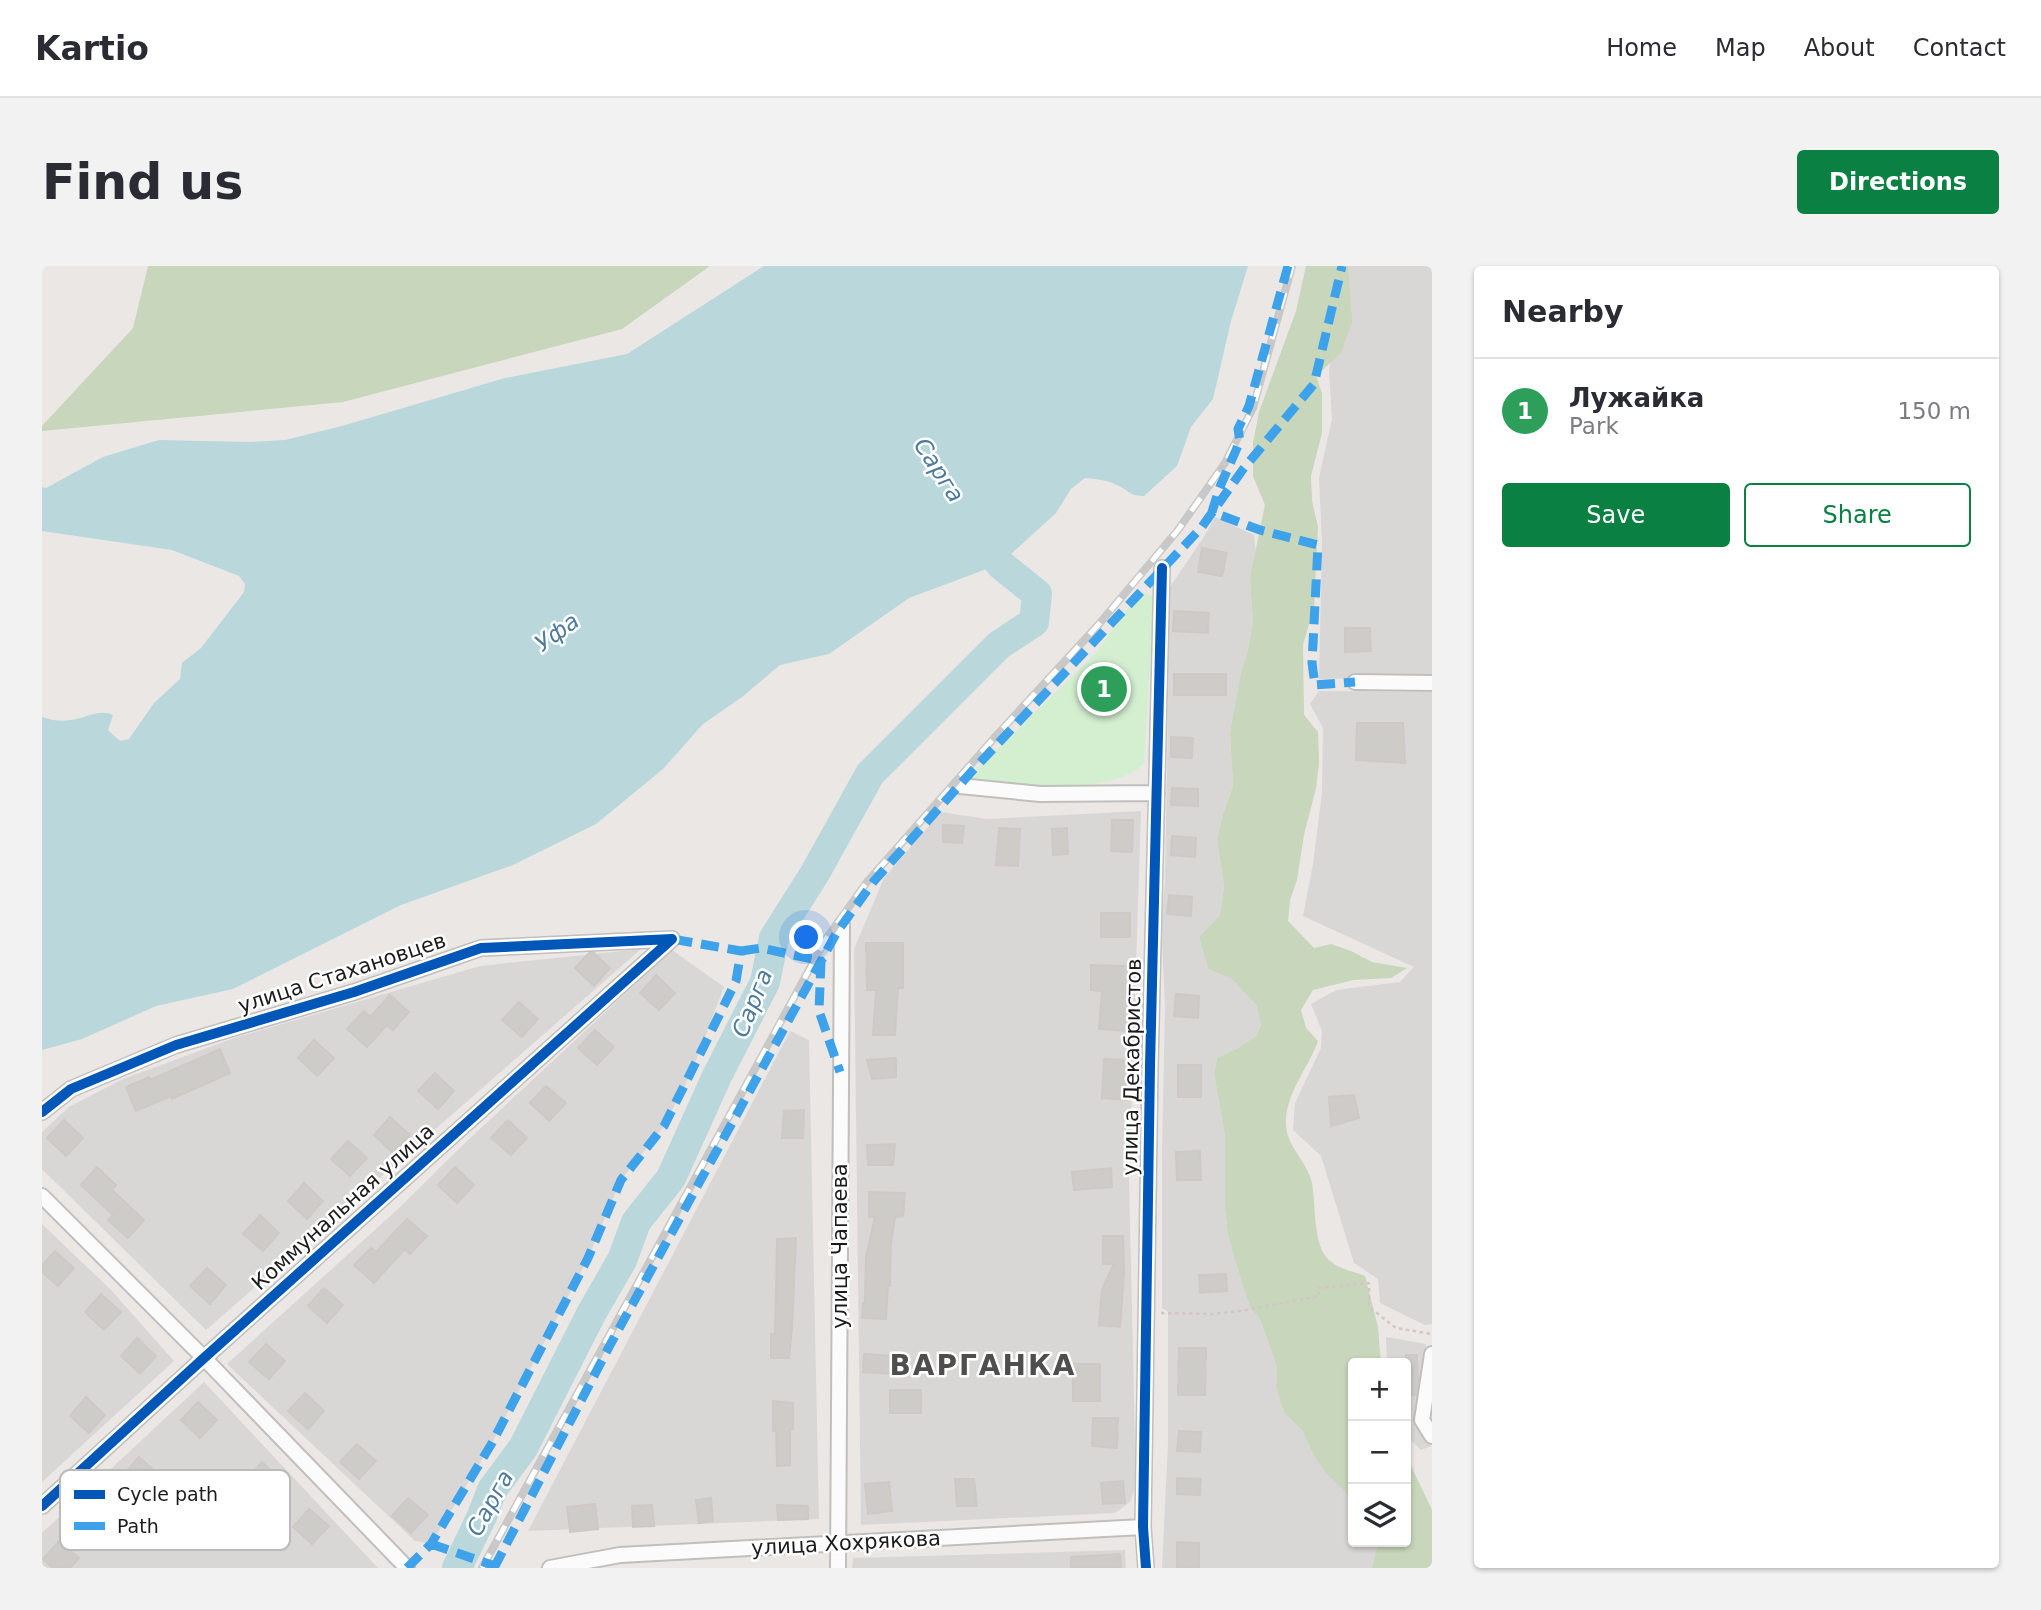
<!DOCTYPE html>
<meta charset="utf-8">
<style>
:root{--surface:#fff;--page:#f2f2f3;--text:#2b2b33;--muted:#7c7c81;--line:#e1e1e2;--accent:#0b8043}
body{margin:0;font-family:"DejaVu Sans",sans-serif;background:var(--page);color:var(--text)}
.controls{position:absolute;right:21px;bottom:21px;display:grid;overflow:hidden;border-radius:7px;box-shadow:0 2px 5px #0004}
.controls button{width:63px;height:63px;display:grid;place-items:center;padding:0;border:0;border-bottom:2px solid var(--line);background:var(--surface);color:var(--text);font:35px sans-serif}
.you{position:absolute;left:765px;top:672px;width:24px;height:24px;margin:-18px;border:5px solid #fff;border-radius:50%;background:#1a73e8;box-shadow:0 0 0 10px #1a73e833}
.badge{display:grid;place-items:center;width:46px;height:46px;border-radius:50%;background:var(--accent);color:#fff;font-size:23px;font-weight:700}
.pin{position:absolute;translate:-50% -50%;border:4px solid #fff;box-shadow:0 2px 7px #0006}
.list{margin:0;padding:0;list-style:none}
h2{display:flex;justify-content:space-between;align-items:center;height:91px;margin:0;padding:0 28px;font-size:30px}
h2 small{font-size:23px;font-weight:400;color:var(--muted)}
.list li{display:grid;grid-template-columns:46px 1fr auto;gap:21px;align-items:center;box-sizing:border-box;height:105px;padding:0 28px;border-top:2px solid var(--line)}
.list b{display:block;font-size:26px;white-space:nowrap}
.list p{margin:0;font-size:23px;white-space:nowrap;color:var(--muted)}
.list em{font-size:23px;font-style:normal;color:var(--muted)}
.actions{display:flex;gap:14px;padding:21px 28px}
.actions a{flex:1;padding:16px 0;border:2px solid var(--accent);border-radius:7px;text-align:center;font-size:24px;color:var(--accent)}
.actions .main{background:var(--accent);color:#fff}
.icon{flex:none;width:38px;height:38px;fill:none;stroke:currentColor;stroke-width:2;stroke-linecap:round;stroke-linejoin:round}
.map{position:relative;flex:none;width:1390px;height:1302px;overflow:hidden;border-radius:7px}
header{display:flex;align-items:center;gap:42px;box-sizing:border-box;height:98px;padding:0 35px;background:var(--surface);border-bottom:2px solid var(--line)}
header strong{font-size:33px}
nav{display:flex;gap:38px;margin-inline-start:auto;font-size:24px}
.intro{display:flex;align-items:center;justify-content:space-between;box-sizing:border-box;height:168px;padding:0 42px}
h1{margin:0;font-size:49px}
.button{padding:18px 32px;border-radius:7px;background:var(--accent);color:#fff;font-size:24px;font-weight:700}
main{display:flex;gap:42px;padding:0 42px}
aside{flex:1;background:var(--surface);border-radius:7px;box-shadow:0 2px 5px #0004}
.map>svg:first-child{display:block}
.residential{fill:#d9d7d6}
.forest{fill:#c8d6bb}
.park{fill:#d3efd0}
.water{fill:#bad8db}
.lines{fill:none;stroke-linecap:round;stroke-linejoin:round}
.river{stroke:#bad8db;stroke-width:30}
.building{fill:#ceccc9;stroke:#cdc9c6;stroke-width:2}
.street-casing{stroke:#c1bfbe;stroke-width:18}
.path{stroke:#d4c6c6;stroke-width:2.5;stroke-dasharray:3.5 3.5;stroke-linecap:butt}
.street{stroke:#fcfbfb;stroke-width:14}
.rail-casing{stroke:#c9c8c8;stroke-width:8}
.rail{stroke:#fff;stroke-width:5;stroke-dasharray:16;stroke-linecap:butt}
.quiet{stroke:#3da2ea;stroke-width:9;stroke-dasharray:18 9;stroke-linecap:butt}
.cycleway-casing{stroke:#fff;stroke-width:15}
.cycleway{stroke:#0057b8;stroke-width:10}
.labels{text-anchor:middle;stroke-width:5;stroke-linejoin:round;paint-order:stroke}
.street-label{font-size:21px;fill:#1b1b1b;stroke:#fff}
.water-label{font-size:23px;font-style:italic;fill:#4d7b9c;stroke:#fff}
.district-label{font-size:28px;font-weight:bold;letter-spacing:2px;fill:#4e4e4e;stroke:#fff}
.key{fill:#fff;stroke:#bbb;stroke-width:2}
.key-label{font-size:19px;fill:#1b1b1b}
</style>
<header>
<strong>Kartio</strong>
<nav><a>Home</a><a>Map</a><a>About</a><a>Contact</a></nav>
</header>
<div class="intro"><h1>Find us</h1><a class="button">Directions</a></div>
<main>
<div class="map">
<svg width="1390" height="1302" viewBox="0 0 1390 1302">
<rect width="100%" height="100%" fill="#eae7e4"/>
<path class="residential" d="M1306,0H1390V411L1277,413L1280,276L1277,212L1290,153L1287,104Z
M1173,251L1212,269L1214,288L1208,312L1211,357L1206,384L1199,406L1188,466L1191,520L1181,548L1175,573L1182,620L1178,649L1157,671L1166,703L1189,711L1216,741L1219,759L1214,770L1196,782L1175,792L1172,808L1183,869V942L1186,969L1209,1043L1218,1053L1235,1101L1234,1121L1242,1147L1260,1164L1271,1188L1311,1234V1276H1336L1330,1302H1120L1126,1177V1047H1128L1120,1042V888L1123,740L1119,654L1123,618L1128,321L1163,269Z
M1277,425L1390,426V1058L1383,1059L1338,1037L1336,1013L1312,997L1279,890L1251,864L1253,837L1279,782L1280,765L1269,738L1294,724L1358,716L1372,701L1261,650L1271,598L1280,527L1281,462L1268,438Z
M1099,545L1087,913L1094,1219L1088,1236L1073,1247L819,1259L812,683L842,612L899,546L945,553Z
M599,683L164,1064L0,903V866L27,841L81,813L192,772L438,700Z
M630,684L682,721L650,805L622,860L579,914L546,992L450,1177L389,1278L373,1275L185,1098L356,943L426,874Z
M748,765L767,774L777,1253L486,1265Z
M0,958L69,1024L132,1095L0,1216Z
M1344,1071L1384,1078L1374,1148L1376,1156L1389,1180L1379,1184L1364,1170V1097H1345Z
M162,1116L336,1302H0V1267Z
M1083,1284L1084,1302H810L811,1292Z"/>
<path class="forest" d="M106,0H668L580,63L301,136L0,165V160L91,62Z
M1264,0H1306L1310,56L1299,87L1274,110L1280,127V167L1269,210L1270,235L1276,261L1272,341L1261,379L1262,449L1276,466L1277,497L1274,522L1262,569L1255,614L1248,634L1246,655L1272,682L1289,678L1309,685L1330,696L1365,702L1349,712L1311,714L1271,724L1259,744L1264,762L1276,775C1266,803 1242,829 1244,860C1246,881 1263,894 1269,913C1275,936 1269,979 1288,995C1297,1003 1313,1006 1323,1010L1336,1061L1339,1097H1311V1234L1283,1206L1271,1188L1260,1164L1242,1147L1234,1121L1235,1101L1218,1053L1209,1043L1201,1020L1186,969L1183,942V869L1172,808L1175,792L1196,782L1214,770L1219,759L1215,740L1189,712L1166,703L1157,671L1178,649L1182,620L1175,573L1181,548L1191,520L1188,466L1199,406L1206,384L1211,357L1208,312L1223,239L1211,210V177L1217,146L1254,45Z
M1364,1189L1390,1244V1302H1330L1336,1276H1364Z"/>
<path class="park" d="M1100,327L1108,329L1112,332L1102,497C1073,530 972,520 930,517L928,512L932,506L1055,386L1088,340Z"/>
<path class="water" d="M722,0H1206L1189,55L1171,133L1149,161L1135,200L1102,230C1088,230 1089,226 1077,220C1066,214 1055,213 1043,212L1029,223L1014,247L958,298L867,332L787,388L738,399L700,431L661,458L621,503L554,558L471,599L359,639L191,723L114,740L40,773L0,784V451C10,454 18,456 28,454C43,453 57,442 71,449L66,464L78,475L87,473L112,437L138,413L140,397L159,382L202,326L203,318L197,310L130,284L0,265V221L4,222L61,191L117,174L208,176L243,174L300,160L463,112L585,88Z"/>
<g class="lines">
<path class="river" d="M415,1302L440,1250L450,1224L481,1182L549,1048L580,994L594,956L629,912L675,810L723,716L732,672L773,607L828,508L957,379L992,356L995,328L958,298L937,266"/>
</g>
<path class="building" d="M1160,282L1185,287L1180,310L1156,306Z
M1132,345L1167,347L1166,367L1131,365Z
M1303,362H1328L1329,385L1303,386Z
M1132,408H1184V429H1132Z
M1315,457H1361L1363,497L1314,494Z
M1129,471L1151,472L1150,492L1129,491Z
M1130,522L1156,523V540L1129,539Z
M1070,554H1091L1090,586L1069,585Z
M901,559L922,560L920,577L901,576Z
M957,562L978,563L976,600L954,599Z
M1025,562L1026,588L1011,589L1010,563Z
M1130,570L1154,572L1153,591L1129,589Z
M1127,629L1150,631L1149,650L1125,648Z
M1059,647H1088V671H1059Z
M824,677H861V722H856L853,769H831L834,724H825Z
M551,686L568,702L552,720L533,702L547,687Z
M1049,699L1087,700V765L1057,763L1060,725L1049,724Z
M614,709L633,727L617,744L598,727Z
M1134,728L1157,730L1156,752L1132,750Z
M348,729L367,746L351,764L345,759L325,781L305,763L322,745L328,751Z
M477,736L496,753L480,771L460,754Z
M553,764L572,781L555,799L536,782Z
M272,774L292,792L275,810L256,792Z
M178,783L188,807L130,833L129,830L94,845L84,821L107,811L108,814Z
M854,792V811L830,813L825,794Z
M1062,793L1086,794L1084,834L1060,832Z
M1136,799H1159V831H1136Z
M393,807L412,825L396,843L376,825Z
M504,820L524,837L507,855L488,837Z
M1312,829L1317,852L1289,860L1287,831Z
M762,844L761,872H740L742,845Z
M348,851L368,869L351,887L332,869Z
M22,854L41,872L24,890L5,872Z
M466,854L485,872L469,889L449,872Z
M306,875L325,892L308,910L289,893Z
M853,878L851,899H826L825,879Z
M1158,885L1159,914H1135L1134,886Z
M55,901L74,919L70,924L102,954L86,972L66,954L71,949L39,919Z
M413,901L432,919L415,937L396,919Z
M1069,902L1070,921L1032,924L1030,906Z
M262,917L281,935L265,953L246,935Z
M827,926L863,927L861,950L853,951L849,978L848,1020H846L844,1053L820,1052L821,1037H823L824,991L833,951H827Z
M218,949L237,967L221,985L201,968Z
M365,953L385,970L368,988L363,983L332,1017L312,999L329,982L334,986Z
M1061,970H1081L1082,1007L1078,1061L1057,1059L1060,1023L1072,998H1061Z
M754,972L750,1062L747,1092H729V1068H733L735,973Z
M13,985L32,1002L16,1020L0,1006V999Z
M165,1002L184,1019L168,1038L148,1020Z
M1184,1008L1185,1025L1158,1027L1157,1009Z
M282,1022L301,1039L285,1057L266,1040Z
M59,1028L79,1046L62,1064L43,1046Z
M95,1072L114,1090L98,1108L79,1090Z
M224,1078L243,1095L227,1113L207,1096Z
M1137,1082H1164L1163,1129H1136Z
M822,1088L852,1090L851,1108L821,1106Z
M1364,1089H1375L1376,1115L1374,1129H1364Z
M1031,1098H1058V1135H1031Z
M848,1124H879V1147H848Z
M263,1127L282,1145L266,1163L246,1145Z
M44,1131L63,1149L47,1167L28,1150Z
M731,1135L751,1137V1163L748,1164V1199L735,1200L734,1164L731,1165Z
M156,1136L175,1154L158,1172L139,1154Z
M1051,1152H1076L1075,1182L1050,1180Z
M1137,1165L1159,1166L1158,1186L1135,1185Z
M315,1178L334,1195L317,1213L298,1196Z
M97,1191L116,1208L100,1226L81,1209Z
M220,1196L239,1214L223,1232L204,1214Z
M1135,1212L1159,1213L1158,1229L1135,1228Z
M913,1213H932L935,1240H915Z
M1081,1215L1083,1237L1061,1238L1059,1217Z
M847,1216L850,1245L826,1248L823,1218Z
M366,1232L386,1249L369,1267L350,1250Z
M669,1232L671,1255L657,1257L654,1234Z
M553,1238L556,1263L528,1266L525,1241Z
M610,1239L612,1260L591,1261L590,1240Z
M735,1239L766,1240V1253L736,1254Z
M267,1243L287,1260L270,1278L251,1261Z
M17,1275L37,1292L28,1302H11L1,1293Z
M1135,1276L1157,1277V1302H1135Z
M1078,1288L1079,1302H1029V1291Z"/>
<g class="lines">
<g class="street-casing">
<path id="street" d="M1313,416L1390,417
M918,520L998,528L1115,527
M0,846L29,823L134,779L312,726L439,682L630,673
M0,930L162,1092L365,1302
M1390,1088L1380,1154L1390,1170
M0,1240L162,1092L630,673
M508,1302L578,1289L1101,1261
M796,1302L800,659
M1104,1302L1101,1261L1108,800L1120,302"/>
</g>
<path class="path" d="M1119,1047L1170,1048L1205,1044L1277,1030L1276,1022L1327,1017V1041L1354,1062L1390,1068"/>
<use href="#street" class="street"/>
<g class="rail-casing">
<path id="rail" d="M440,1302L784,673L825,616L954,470L1057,358L1136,264L1183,197L1211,142L1250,0"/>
</g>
<use href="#rail" class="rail"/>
<path class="quiet" d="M1246,0L1207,140L1196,163L1198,175L1177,223L1170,246L1218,264L1276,279L1270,397L1273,419L1313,416
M699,685L719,682L779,695L777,745L798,806
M389,1278L453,1300L466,1302
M365,1302L389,1278L450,1177L546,992L579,914L622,860L661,782L694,715L699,685L630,673
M452,1302L568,1079L795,666L832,615L931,504L1159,262L1202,202L1272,118L1300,0"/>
<g class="cycleway-casing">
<path id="cycleway" d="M0,846L29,823L134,779L312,726L439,682L630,673
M0,1240L162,1092L630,673
M1104,1302L1101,1261L1108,800L1120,302"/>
</g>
<use href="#cycleway" class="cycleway"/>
</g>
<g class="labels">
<g class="street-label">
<text transform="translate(300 707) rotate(-18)" y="7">улица Стахановцев</text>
<text transform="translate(1090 801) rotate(-89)" y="7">улица Декабристов</text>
<text transform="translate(301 941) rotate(-42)" y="7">Коммунальная улица</text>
<text transform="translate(798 980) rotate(-90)" y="7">улица Чапаева</text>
<text transform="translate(804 1277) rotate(-3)" y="7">улица Хохрякова</text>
</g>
<g class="water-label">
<text transform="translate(897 204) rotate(57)" y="8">Сарга</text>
<text transform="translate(515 366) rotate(-36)" y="8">Уфа</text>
<text transform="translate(710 737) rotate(-68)" y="8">Сарга</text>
<text transform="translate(448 1237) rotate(-61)" y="8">Сарга</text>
</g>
<g class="district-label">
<text x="941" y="1109">ВАРГАНКА</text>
</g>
</g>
<rect x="18" y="1204" width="230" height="80" rx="10" class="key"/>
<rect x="32" y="1224" width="31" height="9" fill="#0057b8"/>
<rect x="32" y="1256" width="31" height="8" fill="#3da2ea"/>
<g class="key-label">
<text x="75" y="1235">Cycle path</text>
<text x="75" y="1267">Path</text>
</g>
</svg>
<div class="controls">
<button>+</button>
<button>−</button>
<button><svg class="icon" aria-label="layers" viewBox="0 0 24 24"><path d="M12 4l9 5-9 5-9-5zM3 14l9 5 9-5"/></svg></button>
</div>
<div class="you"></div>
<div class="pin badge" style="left:1062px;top:423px;background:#2e9e5b">1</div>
</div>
<aside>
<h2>Nearby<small></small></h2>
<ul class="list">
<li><span class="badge" style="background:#2e9e5b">1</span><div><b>Лужайка</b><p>Park</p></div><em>150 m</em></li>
</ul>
<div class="actions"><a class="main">Save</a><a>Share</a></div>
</aside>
</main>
